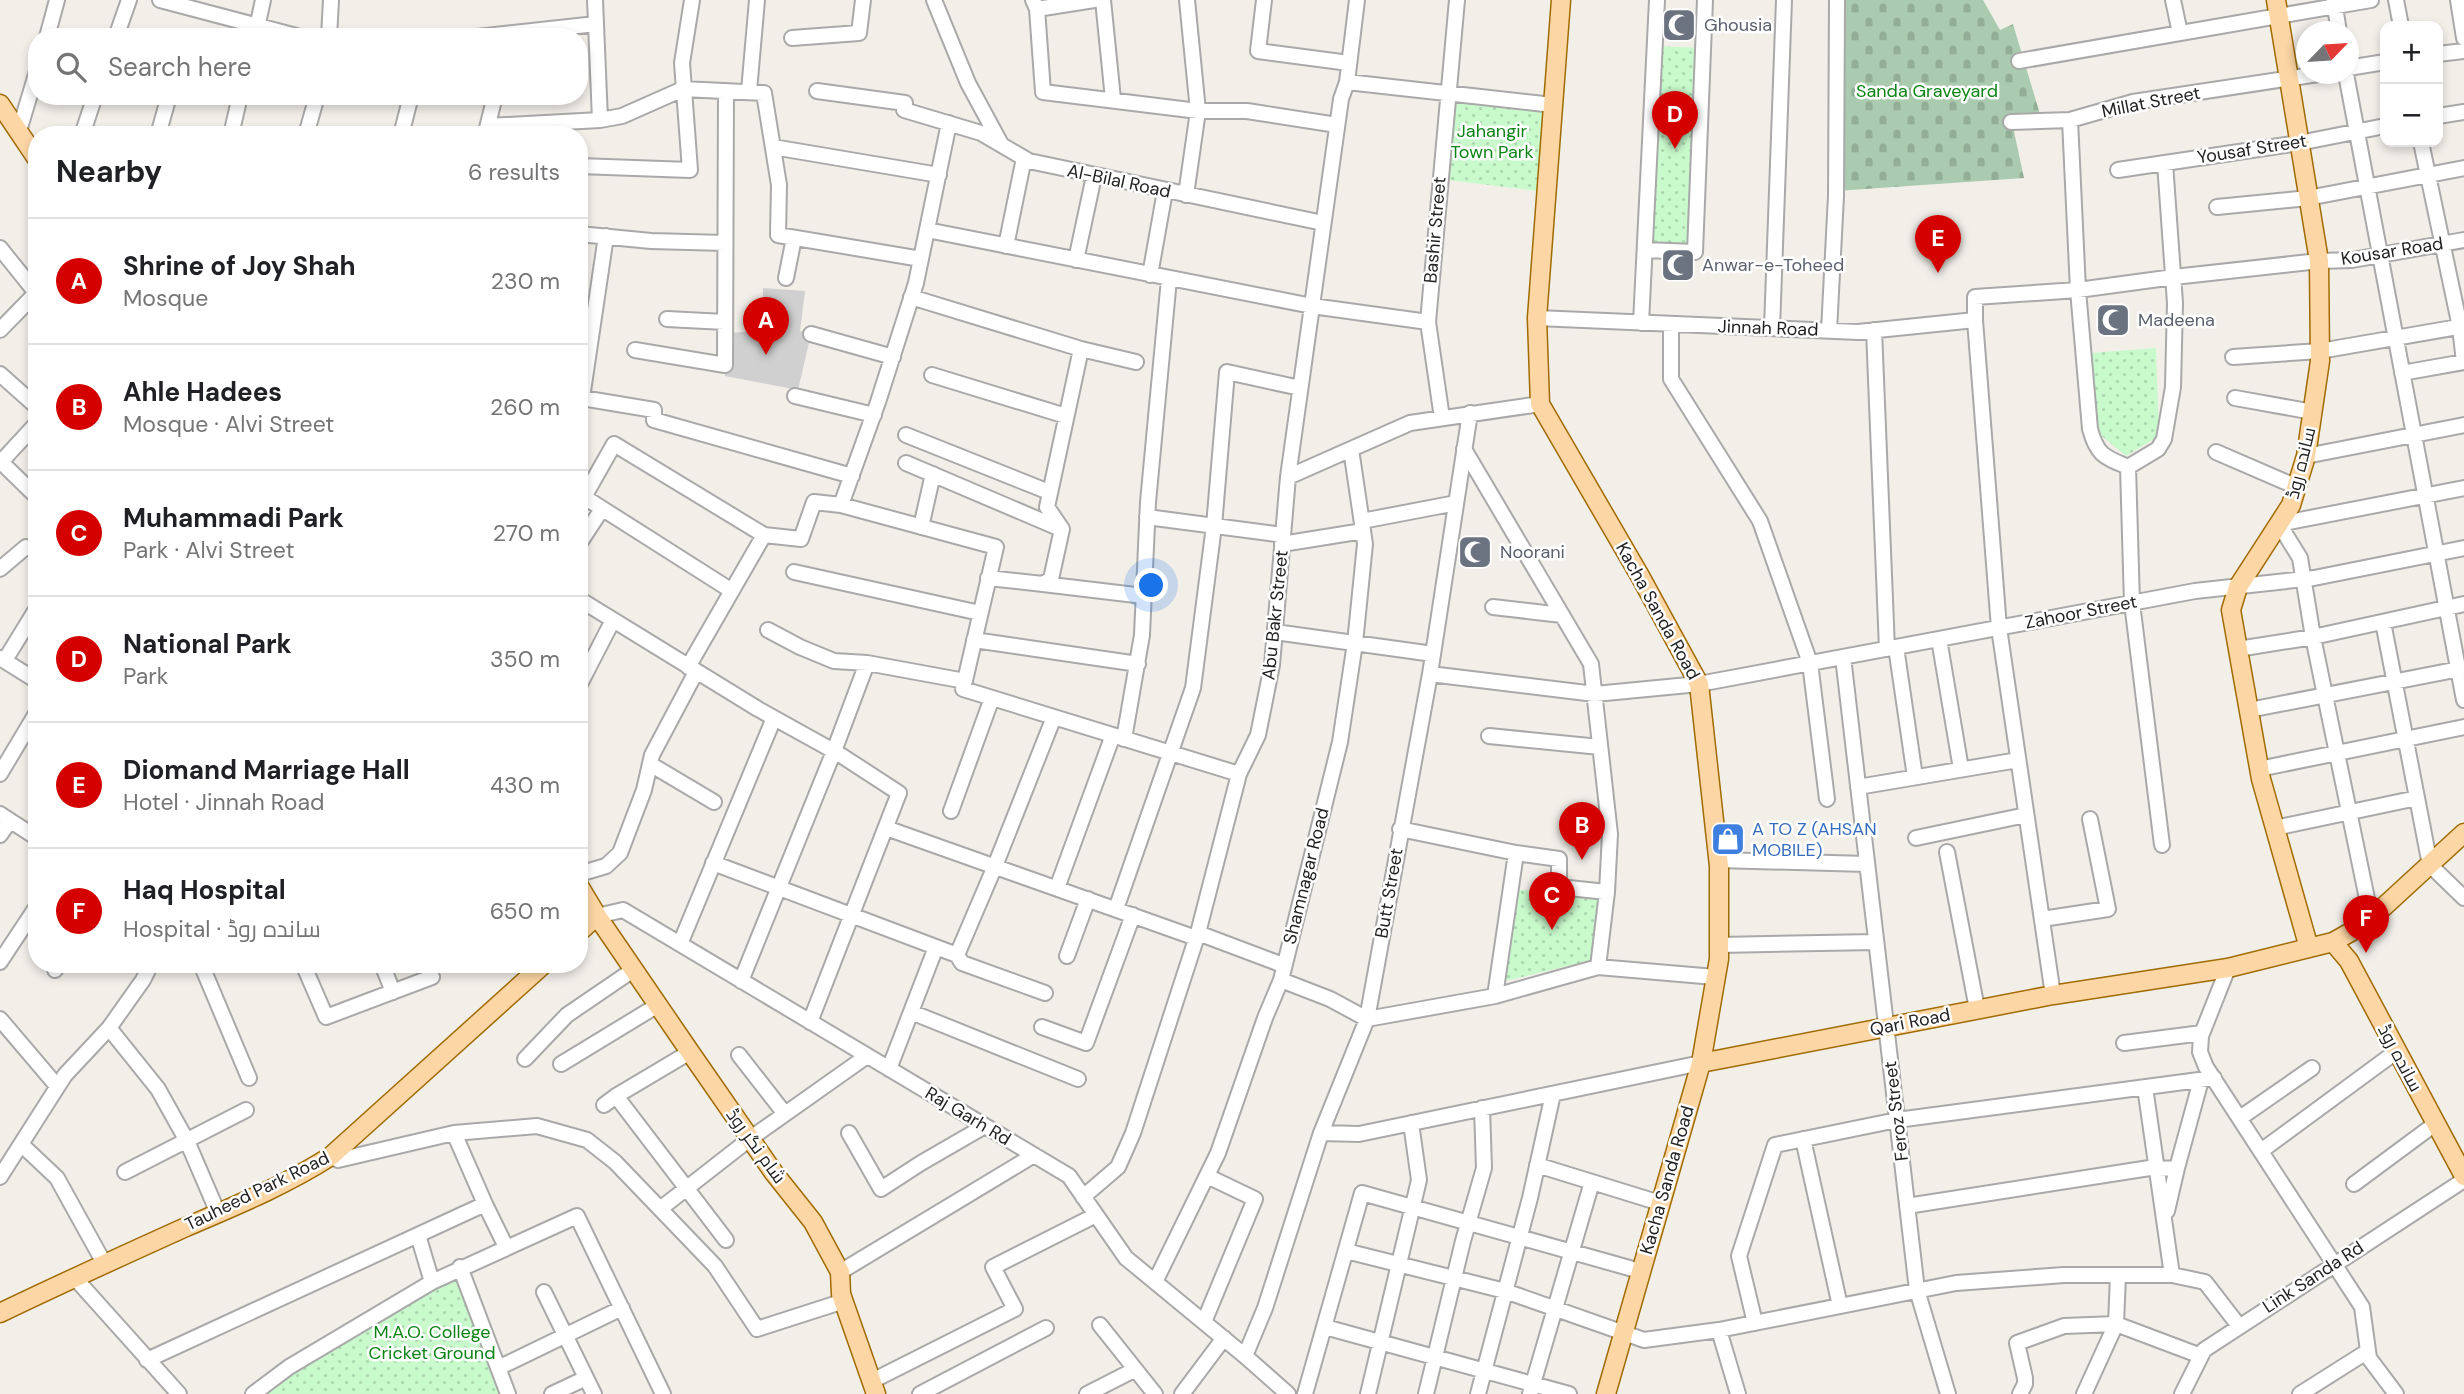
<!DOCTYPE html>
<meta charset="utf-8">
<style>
:root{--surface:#fff;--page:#f2f2f2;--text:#202124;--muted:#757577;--line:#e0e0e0;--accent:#d40000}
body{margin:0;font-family:"DM Sans",Cairo,sans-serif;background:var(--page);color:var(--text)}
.controls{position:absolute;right:21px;top:21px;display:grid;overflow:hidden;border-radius:14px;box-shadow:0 4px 10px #0003}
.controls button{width:63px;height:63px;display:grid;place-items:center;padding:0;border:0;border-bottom:2px solid var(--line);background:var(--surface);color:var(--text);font:35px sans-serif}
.compass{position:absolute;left:2296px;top:21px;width:63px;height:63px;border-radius:50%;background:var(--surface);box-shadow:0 4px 10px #0003;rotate:65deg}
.you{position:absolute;left:1152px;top:586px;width:24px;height:24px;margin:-18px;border:5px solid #fff;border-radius:50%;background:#1a73e8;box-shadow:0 0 0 10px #1a73e833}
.badge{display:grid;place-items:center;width:46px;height:46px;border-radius:50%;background:var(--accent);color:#fff;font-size:23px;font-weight:700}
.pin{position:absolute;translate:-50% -58px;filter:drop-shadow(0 2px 4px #0008)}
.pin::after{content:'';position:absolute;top:37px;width:24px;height:21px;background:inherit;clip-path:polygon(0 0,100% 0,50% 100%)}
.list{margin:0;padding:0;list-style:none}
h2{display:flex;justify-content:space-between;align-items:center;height:91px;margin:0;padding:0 28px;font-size:30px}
h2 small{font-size:23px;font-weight:400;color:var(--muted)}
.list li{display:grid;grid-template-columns:46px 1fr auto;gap:21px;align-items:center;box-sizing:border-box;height:126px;padding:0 28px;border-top:2px solid var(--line)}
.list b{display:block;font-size:26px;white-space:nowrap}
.list p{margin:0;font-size:23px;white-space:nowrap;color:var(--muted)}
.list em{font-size:23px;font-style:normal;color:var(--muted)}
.icon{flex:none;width:38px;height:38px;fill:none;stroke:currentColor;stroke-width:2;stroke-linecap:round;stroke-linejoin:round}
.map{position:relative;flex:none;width:2464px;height:1394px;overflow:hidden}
.search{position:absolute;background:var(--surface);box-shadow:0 4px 10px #0003;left:28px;top:28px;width:560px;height:77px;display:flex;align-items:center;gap:18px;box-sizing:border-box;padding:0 24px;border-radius:28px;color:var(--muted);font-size:26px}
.panel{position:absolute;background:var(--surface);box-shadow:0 4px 10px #0003;left:28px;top:126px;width:560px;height:847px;border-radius:28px}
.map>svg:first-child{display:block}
.religious{fill:#d0d0d0}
.cemetery{fill:url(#cemetery-stones)}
.park{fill:url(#park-dots)}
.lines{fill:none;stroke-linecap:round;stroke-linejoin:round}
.minor-casing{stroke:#a9a9a9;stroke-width:18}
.major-casing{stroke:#a06b00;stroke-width:21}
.minor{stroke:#fff;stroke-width:14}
.major{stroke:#fcd6a4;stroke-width:18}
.labels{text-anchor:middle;stroke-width:5;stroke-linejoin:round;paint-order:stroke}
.worship-label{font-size:18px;fill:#5b616d;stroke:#fff;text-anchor:start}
.park-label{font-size:18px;fill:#0c8416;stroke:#fff}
.street-label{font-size:18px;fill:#222;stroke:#fff}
.shop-label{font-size:18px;fill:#366cbe;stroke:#fff;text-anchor:start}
</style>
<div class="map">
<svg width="2464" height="1394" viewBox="0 0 2464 1394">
<defs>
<pattern id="cemetery-stones" width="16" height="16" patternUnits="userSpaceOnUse" patternTransform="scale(1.75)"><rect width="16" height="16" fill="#aacbaf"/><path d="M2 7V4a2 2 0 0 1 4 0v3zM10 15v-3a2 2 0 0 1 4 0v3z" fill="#92ae96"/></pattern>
<pattern id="park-dots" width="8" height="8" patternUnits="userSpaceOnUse" patternTransform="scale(1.75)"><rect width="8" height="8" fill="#c8facc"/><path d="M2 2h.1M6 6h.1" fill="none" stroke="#acd6af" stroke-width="1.8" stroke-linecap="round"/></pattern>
</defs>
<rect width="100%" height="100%" fill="#f2efe9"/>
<path class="religious" d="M763,288L805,291L800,331L811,334L798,390L725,376V333L762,331Z"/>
<path class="cemetery" d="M1837,0H1983L2000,30L2013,24L2042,121L2012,122L2024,178L1836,191Z"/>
<path class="park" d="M1655,46L1703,48L1695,252L1645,250Z
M1450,93L1553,105L1547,192L1439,179Z
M2156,348L2159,436L2126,456L2097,432L2090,353Z
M1515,889L1598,899L1592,960L1501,982Z
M460,1267L507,1394H253Z"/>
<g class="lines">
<g class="minor-casing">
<path id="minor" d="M160,0L300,37
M934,0L968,83L1001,144
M1033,0L1037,9L1043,92L1198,111H1247L1337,125
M1103,0L1113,99
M1264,0L1258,51L1349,63
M2173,0L2180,33
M2334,0L2339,32
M2396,0L2401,26
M2458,0L2464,38
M1037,9L1094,0
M47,37L57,0
M116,37L129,0
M255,37L263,0
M329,37L331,0
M477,37L596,24
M792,38L859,33L863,0
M2438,54L2464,51
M2019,61L2371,0
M2348,68L2385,62
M2346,74L2464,700
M1347,82L1553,105
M749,91L757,0
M817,91L905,103L904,110L981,133L1029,161L1323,223
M2438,116L2464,112
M600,120L622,116L683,89L764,93L779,185L778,235L921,259
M2011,122L2070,120
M488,126L600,120L595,0
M19,131L37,71
M486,132L495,96
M82,135L95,96
M158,135L169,96
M231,135L240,96
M306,135L317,96
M401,135L411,96
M2421,142L2460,327L2464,362
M773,147L939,175
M579,166L690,170L682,63L692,0
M2118,170L2299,143L2385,126
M1186,195L1198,111L1187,0
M2217,207L2308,198L2464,168
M927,230L1312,306L1428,322
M579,234L651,241L725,243
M606,236L582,398L654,410V420L852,476
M1006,246L1024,158
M0,248L37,294
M1645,250L1695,252L1705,0
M1076,260L1094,176
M1150,275L1165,191
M786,278L794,238
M911,297L1081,349L1136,362
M1537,318L1858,332L1975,320V297L2078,290L2174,277L2319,261L2352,260L2464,240
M667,319L725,322
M1975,320L1999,628L2053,995
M1641,323L1657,0
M1671,324V379L1760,521L1810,663L1827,799
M1772,328L1784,0
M0,330L37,292
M1874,330L1887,649
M1829,331L1836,196L1837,0
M811,334L893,357
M635,350L725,365L726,91
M2233,357L2320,351L2464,326
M2402,373L2464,362
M0,374L37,407
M932,375L1066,416
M795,396L874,415
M2235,398L2313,412
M1442,418L1428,322L1457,0
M906,435L1049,492
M1464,449L1591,664L1610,834L1607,892L1598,967
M2216,452L2297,487
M2306,456L2464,425
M1,462L37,497
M0,463L37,423
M906,463L1061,529
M2128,467C2104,457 2097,455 2090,429L2078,290L2070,120L2133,102L2318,74
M1288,477L1410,423L1540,404
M841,505L878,402L916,283L949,123
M1147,517L1283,535
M1362,521L1456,503
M921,527L933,474
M764,535L801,539L814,502L841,505L996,547L963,689L1239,774
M579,544L602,509
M1282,544L1363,531
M0,569L26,547
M794,572L980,613
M988,578L1043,584L1051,579L1062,529L1047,507L1081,349
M1043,584L1144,596
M579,599L758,709L839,754L899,793L810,1022
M1493,607L1562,615
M2383,622L2430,865L2464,898
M768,630L800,647L834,661L867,663L965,681
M1275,632L1433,654
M1939,639L1961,769
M974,640L1138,664
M1896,647L1915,777
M2238,649L2313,637L2464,604
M1843,657L1917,1290L1948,1394
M0,658L37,681
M5,660L37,608
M688,667L764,535L614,444L584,497L732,591
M1430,674L1595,694L1699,684L2195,591L2314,578L2464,548
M579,686L613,620
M2249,710L2464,668
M1489,736L1600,747
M1124,739L1142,635L1148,502L1169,279
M650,764L714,802
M2259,769L2464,727
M0,774L37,712
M1858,787L2018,760
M951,811L992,698
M0,814L37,838
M886,828L1196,938
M2275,828L2417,798
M1400,829L1516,853L1559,859V887L1607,892
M0,835L10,821
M1916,838L2026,815
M2162,845L2132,603L2128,467L2158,449L2164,439L2173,387L2175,303L2165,163
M1947,852L1977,1009
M1718,860L1867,864
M713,863L957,955L962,963L1045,993
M579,874L606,866L620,853L644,790L652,755L696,672
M1057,888L1113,735
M1116,909L1193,688L1214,526L1227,372L1300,388
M597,916L623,910L1069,1176L1126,1258L1245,1356L1288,1394
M2371,918L2313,637L2300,558L2279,524L2464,488
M2042,919L2108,909L2090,819
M1198,933L1283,965
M680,944L774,718
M1719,945L1876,942
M957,955L995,866L1054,717
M1067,956L1088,899
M0,962L37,906
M201,964L249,1078
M303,964L326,1017L432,977L427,964
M382,964L393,992
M2228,968L2201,1036L2200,1052L2206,1067L2362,1307L2369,1358L2396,1394
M55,970L59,964
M1281,980L1330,999L1367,1019L1495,996L1598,967L1715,977
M741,981L834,751L867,663
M1495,996L1516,853
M911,1012L1078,1079
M0,1019L57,1086
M1042,1027L1086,1043L1133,915
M109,1028L158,1089L187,1141L218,1213
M2124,1043L2202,1033
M739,1055L785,1114
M525,1059L567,1015L633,970
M561,1064L658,1005
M889,1069L936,947
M2145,1087L2172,1275
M616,1096L726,1240
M604,1105L616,1096L690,1052
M2240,1118L2312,1068
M454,1133L485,1204
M849,1133L881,1189L921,1163L985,1126
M1321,1133L1359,1134L1701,1063
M1803,1139L1840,1306
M21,1144L57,1178L104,1263
M2261,1151L2397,1051
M331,1156L338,1160L454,1133L537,1126L587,1140L615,1162L715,1266L757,1329L844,1301
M1537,1165L1660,1203
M2157,1169L2177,1168L2201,1080
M125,1172L246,1110
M0,1177L65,1075L109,1028L143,980L151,964
M2354,1184L2435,1124
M1083,1197L1118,1167L1133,1133L1198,933L1239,774L1258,735L1272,665L1288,477L1341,99L1347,82L1357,0
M1907,1206L2156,1167
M660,1209L751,1138L867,1056
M2167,1211L2177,1168
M418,1235L432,1282
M1346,1251L1505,1291L1644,1340L1719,1330L1956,1283L2064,1275H2172L2205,1282L2239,1326
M460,1267L508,1394
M840,1272L1034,1155
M74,1277L179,1394
M1155,1282L1218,1153L1265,1018L1281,980L1340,742L1355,643L1365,544L1351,449
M544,1292L594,1394
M1204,1322L1255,1199L1207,1176
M1755,1323L1739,1256L1775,1145L1897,1120L2214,1078
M1100,1325L1155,1394
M1325,1327L1569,1394
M1719,1330L1738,1394
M1245,1356L1265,1308L1321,1133L1367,1019L1430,674L1470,413
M147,1360L485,1204L506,1247
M498,1368L622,1308
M872,1381L1015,1309L993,1267L1096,1215
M253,1394L289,1367L432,1282L577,1216L663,1394
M552,1394L586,1378
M920,1394L1046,1328
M1087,1394L1134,1370
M1182,1394L1224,1338
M1305,1394L1362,1193L1640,1271
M1368,1394L1419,1180L1411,1123
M1426,1394L1463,1241L1484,1168L1482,1108
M1478,1394L1530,1198L1553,1094
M1530,1394L1592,1182
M2020,1394L2025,1384V1378L2017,1343L2064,1326L2116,1324L2118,1275
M2084,1394L2116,1324L2201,1356
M2182,1394L2204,1350L2464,1180
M2300,1394L2368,1351"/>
</g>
<g class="major-casing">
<path id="major" d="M1561,0L1537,318L1540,404L1640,576L1699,684L1719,866V959L1701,1063L1606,1394
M2276,0L2319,261L2320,361L2306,456L2291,505L2238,587L2231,610L2261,779L2309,948
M0,104L37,159
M579,886L597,916L690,1052L774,1173L813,1222L840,1272L841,1294L876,1394
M579,932L597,916
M2333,942L2349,961L2464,1176
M1701,1063L2053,995L2228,968L2333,942L2365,924L2464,833
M0,1313C62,1283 124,1255 186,1227C235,1206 286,1185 331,1156L544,964"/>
</g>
<use href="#minor" class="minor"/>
<use href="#major" class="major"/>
</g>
<defs>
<g id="mosque-square" transform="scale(1.75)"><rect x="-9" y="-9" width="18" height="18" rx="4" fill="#6b7280" stroke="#fff"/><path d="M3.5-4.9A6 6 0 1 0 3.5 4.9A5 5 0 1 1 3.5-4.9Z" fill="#fff"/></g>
<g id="shop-square" transform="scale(1.75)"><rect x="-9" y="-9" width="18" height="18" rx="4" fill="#3f7fe0" stroke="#fff"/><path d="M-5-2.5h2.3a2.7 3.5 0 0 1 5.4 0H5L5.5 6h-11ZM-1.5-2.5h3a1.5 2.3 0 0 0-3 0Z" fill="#fff"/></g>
</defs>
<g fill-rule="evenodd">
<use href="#mosque-square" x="1679" y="25"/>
<use href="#mosque-square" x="1678" y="265"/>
<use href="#mosque-square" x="2113" y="320"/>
<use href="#mosque-square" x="1475" y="552"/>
<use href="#shop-square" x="1728" y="839"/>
</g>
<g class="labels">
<g class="worship-label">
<text x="1704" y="31">Ghousia</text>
<text x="1702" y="271">Anwar-e-Toheed</text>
<text x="2138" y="326">Madeena</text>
<text x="1500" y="558">Noorani</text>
</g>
<g class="park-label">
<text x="1927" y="97">Sanda Graveyard</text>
<text x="1492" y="137">Jahangir<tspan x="1492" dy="21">Town Park</tspan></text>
<text x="432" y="1338">M.A.O. College<tspan x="432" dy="21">Cricket Ground</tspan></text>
</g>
<g class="street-label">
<text transform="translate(2151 102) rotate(-11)" y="6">Millat Street</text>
<text transform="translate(2252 149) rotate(-9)" y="6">Yousaf Street</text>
<text transform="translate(1119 181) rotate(12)" y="6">Al-Bilal Road</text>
<text transform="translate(1435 230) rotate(-85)" y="6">Bashir Street</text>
<text transform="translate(2392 251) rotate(-9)" y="6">Kousar Road</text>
<text transform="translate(1768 328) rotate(2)" y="6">Jinnah Road</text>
<text transform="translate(2301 463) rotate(-76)" y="6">ساندہ روڈ</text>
<text transform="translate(1658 611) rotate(61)" y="6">Kacha Sanda Road</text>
<text transform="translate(2081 612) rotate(-11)" y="6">Zahoor Street</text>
<text transform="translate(1275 615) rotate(-84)" y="6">Abu Bakr Street</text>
<text transform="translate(1306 876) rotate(-76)" y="6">Shamnagar Road</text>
<text transform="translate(1389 893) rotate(-80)" y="6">Butt Street</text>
<text transform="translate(1910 1022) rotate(-11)" y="6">Qari Road</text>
<text transform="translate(2400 1058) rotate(62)" y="6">ساندہ روڈ</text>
<text transform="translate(1896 1111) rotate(-97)" y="6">Feroz Street</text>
<text transform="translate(968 1116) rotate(31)" y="6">Raj Garh Rd</text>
<text transform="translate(756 1146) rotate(54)" y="6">شام نگر روڈ</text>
<text transform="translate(1667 1180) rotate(-74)" y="6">Kacha Sanda Road</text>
<text transform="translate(257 1191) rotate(-26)" y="6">Tauheed Park Road</text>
<text transform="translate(2313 1277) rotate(-33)" y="6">Link Sanda Rd</text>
</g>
<g class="shop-label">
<text x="1752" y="835">A TO Z (AHSAN<tspan x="1752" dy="21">MOBILE)</tspan></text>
</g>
</g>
</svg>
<div class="controls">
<button>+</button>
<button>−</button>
</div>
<svg class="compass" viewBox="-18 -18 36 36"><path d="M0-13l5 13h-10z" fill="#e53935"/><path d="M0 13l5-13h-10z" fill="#757577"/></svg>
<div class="you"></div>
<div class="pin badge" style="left:766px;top:355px">A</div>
<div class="pin badge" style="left:1582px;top:860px">B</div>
<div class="pin badge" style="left:1552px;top:930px">C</div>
<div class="pin badge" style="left:1675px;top:149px">D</div>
<div class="pin badge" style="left:1938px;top:273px">E</div>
<div class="pin badge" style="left:2366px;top:953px">F</div>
<div class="search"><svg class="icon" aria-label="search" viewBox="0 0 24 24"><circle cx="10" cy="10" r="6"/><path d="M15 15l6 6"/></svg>Search here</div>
<section class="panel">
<h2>Nearby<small>6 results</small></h2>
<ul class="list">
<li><span class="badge">A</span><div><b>Shrine of Joy Shah</b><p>Mosque</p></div><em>230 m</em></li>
<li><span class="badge">B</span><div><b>Ahle Hadees</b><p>Mosque · Alvi Street</p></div><em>260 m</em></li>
<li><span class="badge">C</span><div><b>Muhammadi Park</b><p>Park · Alvi Street</p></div><em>270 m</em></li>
<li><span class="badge">D</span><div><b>National Park</b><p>Park</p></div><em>350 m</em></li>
<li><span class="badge">E</span><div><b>Diomand Marriage Hall</b><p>Hotel · Jinnah Road</p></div><em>430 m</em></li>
<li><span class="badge">F</span><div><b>Haq Hospital</b><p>Hospital · ساندہ روڈ</p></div><em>650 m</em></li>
</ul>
</section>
</div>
